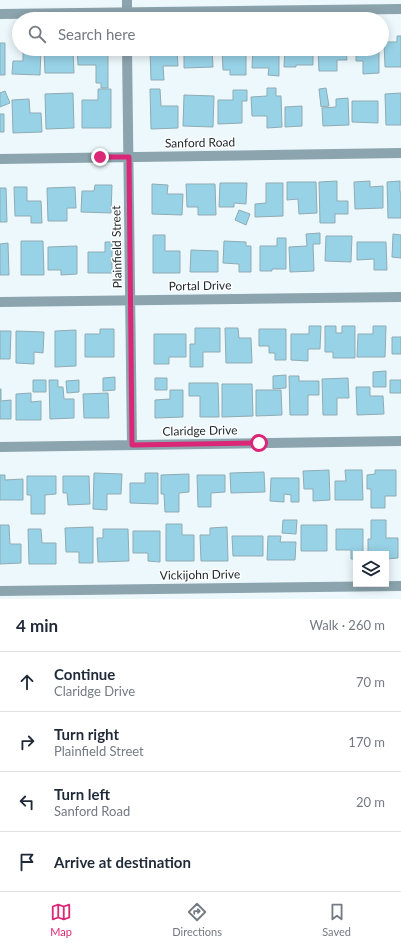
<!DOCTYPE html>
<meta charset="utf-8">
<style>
:root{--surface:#fff;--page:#f2f2f3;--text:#1f2937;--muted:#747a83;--line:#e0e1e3;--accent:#db2777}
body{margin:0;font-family:Lato,sans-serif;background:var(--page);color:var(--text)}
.controls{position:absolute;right:12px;bottom:12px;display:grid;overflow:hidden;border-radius:0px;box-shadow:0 2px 10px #0003}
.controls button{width:36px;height:36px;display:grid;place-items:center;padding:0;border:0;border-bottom:1px solid var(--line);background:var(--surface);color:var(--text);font:20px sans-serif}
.stop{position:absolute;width:12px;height:12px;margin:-9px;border:3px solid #db2777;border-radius:50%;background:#fff}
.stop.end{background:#db2777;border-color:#fff;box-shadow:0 1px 4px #0008}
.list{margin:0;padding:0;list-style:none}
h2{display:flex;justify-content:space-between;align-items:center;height:52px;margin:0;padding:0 16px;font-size:17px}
h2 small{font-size:13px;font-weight:400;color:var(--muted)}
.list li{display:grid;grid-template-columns:26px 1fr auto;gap:12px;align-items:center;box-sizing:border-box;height:60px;padding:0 16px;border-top:1px solid var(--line)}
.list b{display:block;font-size:15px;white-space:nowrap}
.list p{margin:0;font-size:13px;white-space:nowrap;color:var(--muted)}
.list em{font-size:13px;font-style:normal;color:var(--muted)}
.icon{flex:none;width:22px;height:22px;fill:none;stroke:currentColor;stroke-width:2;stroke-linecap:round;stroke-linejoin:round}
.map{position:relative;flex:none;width:401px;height:599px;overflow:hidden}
.search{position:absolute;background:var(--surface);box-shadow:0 2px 10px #0003;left:12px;right:12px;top:12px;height:44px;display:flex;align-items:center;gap:10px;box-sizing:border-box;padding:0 14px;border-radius:22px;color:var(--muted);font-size:15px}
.sheet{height:292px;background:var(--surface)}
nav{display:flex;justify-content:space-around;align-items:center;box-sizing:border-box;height:56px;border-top:1px solid var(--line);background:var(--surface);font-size:11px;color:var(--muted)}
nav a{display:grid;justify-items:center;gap:2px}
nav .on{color:var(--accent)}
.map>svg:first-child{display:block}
.building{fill:#98d2e6;stroke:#8fabb4}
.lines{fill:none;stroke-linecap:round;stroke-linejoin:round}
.minor{stroke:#8ca4ad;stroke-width:10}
.route{stroke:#db2777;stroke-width:5}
.labels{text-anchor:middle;stroke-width:3;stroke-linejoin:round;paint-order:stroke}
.street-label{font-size:12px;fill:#192428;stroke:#fff}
</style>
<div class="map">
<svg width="401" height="599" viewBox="0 0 401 599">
<rect width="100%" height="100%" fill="#edf8fc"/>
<path class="building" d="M397,36H401V67H385L384,42H397Z
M0,43H5V75H0Z
M23,49H41L40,75L12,74L13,61H23Z
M44,49H73L74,73H45Z
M77,49H108V88H101V83H96V65H78Z
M150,49H177L178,66H163L164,80H151Z
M184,49H212L213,67L184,68Z
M222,49H246V75H230V70H223Z
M253,49H266V53H279V76L268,75L269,68H252Z
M285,49H313V65H296V67H284Z
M318,49H346L347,60H337V71H319Z
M356,49H379V73L363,74V61H356Z
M267,88H276V96H281L282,127L267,128V116H252L251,97L267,96Z
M326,88L329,106L321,107L319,89Z
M98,89H111V128H82V100H98Z
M150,89H160L161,106H178V128L151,129Z
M233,90H247V101H242V123L218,124V100H233Z
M5,91L10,103L0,107V93Z
M73,93L74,128L46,129L45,94Z
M401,93V125H386L385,94Z
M184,95L214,96L213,127L183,126Z
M348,98L349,125L323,126L322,108L336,107V99Z
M29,99L30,113H41L42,132L13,133L12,100Z
M352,101H378V123L352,122Z
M302,106V126L285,127V107Z
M0,114H4V132H0Z
M337,181V201H348V214H335V223H320L319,182Z
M370,181V187L383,186V208L355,209L354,182Z
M400,181V192H401V218H388L387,182Z
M287,182H316L317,213L299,214L298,199L287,200Z
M220,183H247L246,204L234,203V207H219Z
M266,183H283V216L255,217V204L266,203Z
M152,184L168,185L167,194H183L182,215L152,214Z
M186,184H215L216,215H198V207H187Z
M95,185H112L111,213L81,212L82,191H94Z
M14,187H27V201H41L42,223H31V216H15Z
M75,187L76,208H67V221H48L47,188Z
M0,188H6L7,222H0Z
M239,210L250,214L246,225L235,220Z
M320,233V244H313L314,271L290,272L289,247L307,246L306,234Z
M393,234L401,235V258L392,257Z
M153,235H165V251H180V273H153Z
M326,236H352L351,262L325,261Z
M277,238H286V269H272V271H260V246H277Z
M21,241H43L44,275H21Z
M224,241L246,242V246H251V272H239V264L223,263Z
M105,242H112V273H88V252H105Z
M357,242H386L387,270H374V259L357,260Z
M8,243L9,275H0V244Z
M77,246V274L61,275V270H48V247Z
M191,250L218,251V272H190Z
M309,326H321L320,349H308V361L291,360V334H309Z
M325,326H336V333H342V326H355V358H333V352H325Z
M373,326H386L385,357H357L358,334H373Z
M195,328H220V352H203V367H190V344H195Z
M225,328H238L239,338H251L252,363H226Z
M100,329H114V357H85V334H100Z
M259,329H286V360H275V353H269V346H259Z
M76,330V366L55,367V331Z
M0,331H11L10,359H0Z
M16,331L44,332L43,353L34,352V364L16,363Z
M154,334H186V357H169V364H154Z
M392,337H401V354H392Z
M386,371V387H373V372Z
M286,375V388L273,389V376Z
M289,376H299V381H319V395H308V415H290Z
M115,377V390L103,391V378Z
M155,378H167V390H155Z
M348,378L349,398H337V415H323L322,379Z
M33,380H46V392H33Z
M49,380H58V387H63L64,399H74V418L50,419Z
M79,380V392L67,393L66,381Z
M390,380H401V393H390Z
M189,383H218L219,417H200V396H189Z
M222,384H252L253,416L222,417Z
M356,387H370V396H383L384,414L357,415Z
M0,389H1V401L11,400V419H0Z
M170,390H183V417L155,418V400L170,399Z
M256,390H281L282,415L256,416Z
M31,393V402L41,401V420H16V394Z
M108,393L109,418H84L83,394Z
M329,470L330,500L313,501V489H304L303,471Z
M345,470H362L363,500H335V481H346Z
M375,470H396V496H385V508H371V489H367V475L375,474Z
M264,472L265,492L231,493L230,473Z
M94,473L122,474L121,494H107V510L93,509Z
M145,473H158V504L130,503V483H145Z
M189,474V492L179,493V512H165L164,494H161V475Z
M0,475H5V480L23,479V500H0Z
M197,475H225V492L211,493V507H198Z
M27,476H56V494L45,495V514H31V495H27Z
M63,476H89L90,504L68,505L67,493H63Z
M271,478H299V502H291V495L284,494V502L270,501Z
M283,520H297L296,534L282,533Z
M371,520H386V538H398V558L386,559V554H368V539H371Z
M166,524H182V535H194V561H166Z
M0,525H9L10,544H21V563L0,564Z
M301,525H327V551H301Z
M93,527V563H79V552H66L65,528Z
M227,527L228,561H201L200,535H210V528Z
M28,529H41L42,543H56V564H29Z
M103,529H128L129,561L98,562L97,538H103Z
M336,529H363V554H356V559H351V550H336Z
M133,531H160V562L148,561V553H133Z
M232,536H263V556H233Z
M268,536H281L280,542H296L295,560H267Z"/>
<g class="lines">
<path class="minor" d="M127,0V18
M0,14L401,9
M127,49L132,445
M0,159L401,153
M0,302L401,297
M0,447L401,441
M0,591L401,586"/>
</g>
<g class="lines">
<path class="route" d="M100,157H129L132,445L259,443"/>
</g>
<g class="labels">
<g class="street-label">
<text transform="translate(200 143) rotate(-1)" y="4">Sanford Road</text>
<text transform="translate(117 247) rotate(-91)" y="4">Plainfield Street</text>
<text transform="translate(200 286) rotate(-1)" y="4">Portal Drive</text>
<text transform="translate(200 431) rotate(-1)" y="4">Claridge Drive</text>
<text transform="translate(200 575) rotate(-1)" y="4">Vickijohn Drive</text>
</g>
</g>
</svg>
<div class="controls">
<button><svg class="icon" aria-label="layers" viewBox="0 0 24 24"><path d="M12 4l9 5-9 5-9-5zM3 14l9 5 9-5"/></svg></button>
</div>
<div class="stop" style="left:259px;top:443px"></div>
<div class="stop end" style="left:100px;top:157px"></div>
<div class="search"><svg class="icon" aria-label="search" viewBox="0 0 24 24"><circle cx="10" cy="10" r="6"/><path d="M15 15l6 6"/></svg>Search here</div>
</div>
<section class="sheet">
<h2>4 min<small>Walk · 260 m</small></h2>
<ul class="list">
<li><svg class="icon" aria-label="ahead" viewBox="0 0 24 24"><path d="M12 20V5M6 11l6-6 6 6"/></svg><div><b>Continue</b><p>Claridge Drive</p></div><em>70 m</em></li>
<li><svg class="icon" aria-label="right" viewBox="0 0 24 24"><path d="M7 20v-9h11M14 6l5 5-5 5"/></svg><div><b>Turn right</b><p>Plainfield Street</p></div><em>170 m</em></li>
<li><svg class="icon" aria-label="left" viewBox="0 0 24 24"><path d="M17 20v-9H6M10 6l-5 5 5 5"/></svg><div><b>Turn left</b><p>Sanford Road</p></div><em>20 m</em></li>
<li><svg class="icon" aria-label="arrive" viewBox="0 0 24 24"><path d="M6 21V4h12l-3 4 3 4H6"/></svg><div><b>Arrive at destination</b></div></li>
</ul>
</section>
<nav>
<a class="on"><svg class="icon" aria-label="map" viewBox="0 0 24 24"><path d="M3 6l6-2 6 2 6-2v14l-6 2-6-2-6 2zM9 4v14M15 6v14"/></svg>Map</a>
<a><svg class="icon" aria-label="directions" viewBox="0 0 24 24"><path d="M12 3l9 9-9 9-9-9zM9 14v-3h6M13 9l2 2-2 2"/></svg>Directions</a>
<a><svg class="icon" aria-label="saved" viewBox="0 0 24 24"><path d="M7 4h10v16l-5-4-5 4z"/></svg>Saved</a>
</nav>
